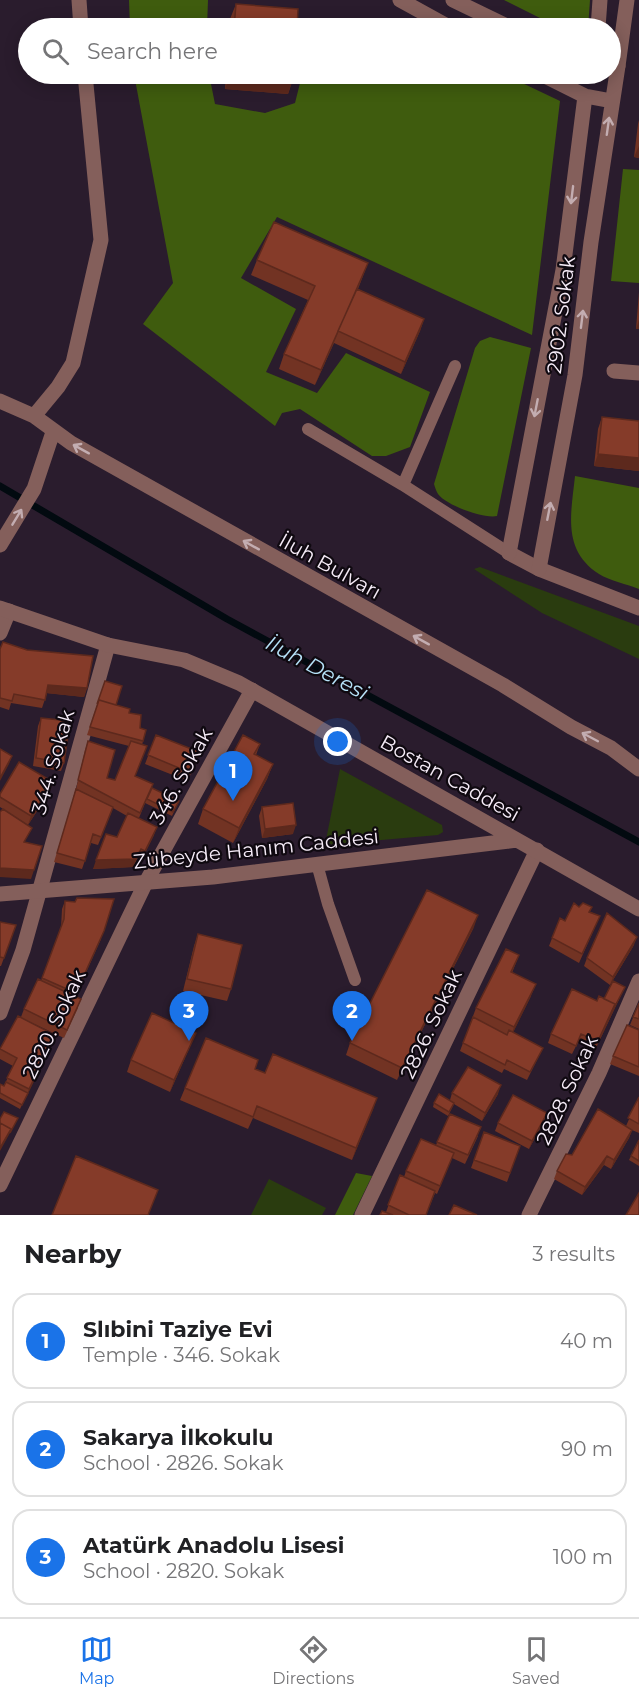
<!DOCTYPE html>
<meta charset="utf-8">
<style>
:root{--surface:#fff;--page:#f2f2f2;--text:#202124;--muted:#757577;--line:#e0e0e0;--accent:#1a73e8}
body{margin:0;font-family:Montserrat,sans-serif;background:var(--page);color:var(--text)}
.you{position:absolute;left:338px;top:742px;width:21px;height:21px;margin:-15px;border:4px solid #fff;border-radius:50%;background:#1a73e8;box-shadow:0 0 0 9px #1a73e833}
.badge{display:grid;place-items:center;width:39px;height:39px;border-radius:50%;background:var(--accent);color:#fff;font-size:20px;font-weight:700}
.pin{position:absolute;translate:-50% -50px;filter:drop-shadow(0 2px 3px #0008)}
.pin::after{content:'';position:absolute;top:32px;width:21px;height:18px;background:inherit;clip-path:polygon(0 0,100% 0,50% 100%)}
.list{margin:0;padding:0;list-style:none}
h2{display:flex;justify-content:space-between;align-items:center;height:78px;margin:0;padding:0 24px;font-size:26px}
h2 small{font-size:20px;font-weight:400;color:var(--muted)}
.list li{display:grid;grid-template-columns:39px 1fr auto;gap:18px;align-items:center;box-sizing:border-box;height:96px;margin:0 12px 12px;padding:0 12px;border:2px solid var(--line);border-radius:18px}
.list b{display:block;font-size:22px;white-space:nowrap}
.list p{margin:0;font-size:20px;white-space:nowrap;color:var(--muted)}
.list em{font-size:20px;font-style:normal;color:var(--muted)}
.icon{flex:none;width:33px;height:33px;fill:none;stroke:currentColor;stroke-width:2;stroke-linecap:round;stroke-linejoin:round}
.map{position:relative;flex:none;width:639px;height:1215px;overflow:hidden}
.search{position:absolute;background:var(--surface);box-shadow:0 3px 15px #0003;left:18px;right:18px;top:18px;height:66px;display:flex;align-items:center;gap:15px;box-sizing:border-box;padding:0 21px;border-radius:33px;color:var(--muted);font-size:22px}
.sheet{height:402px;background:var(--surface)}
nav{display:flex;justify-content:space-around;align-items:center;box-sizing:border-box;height:84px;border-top:2px solid var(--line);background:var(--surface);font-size:16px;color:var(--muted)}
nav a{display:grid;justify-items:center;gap:3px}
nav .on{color:var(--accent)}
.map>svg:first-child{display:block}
.green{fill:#2a3c0f}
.forest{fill:#3f5c0e}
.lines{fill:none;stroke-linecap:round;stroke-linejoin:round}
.stream{stroke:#020a10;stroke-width:7}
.service{stroke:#845f5b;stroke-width:12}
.minor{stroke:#845f5b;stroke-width:15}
.tertiary{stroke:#845f5b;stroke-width:15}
.wall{fill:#723323}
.shaded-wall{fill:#5d291d}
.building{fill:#853b29;stroke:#5d291d;stroke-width:1.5}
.oneway{stroke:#c3adb1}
.labels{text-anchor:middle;stroke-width:4.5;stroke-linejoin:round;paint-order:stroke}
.street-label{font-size:20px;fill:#f6ecf8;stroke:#0f0910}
.water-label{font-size:21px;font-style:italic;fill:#b6e2f8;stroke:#0f0910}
</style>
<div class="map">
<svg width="639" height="1215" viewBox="0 0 639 1215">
<rect width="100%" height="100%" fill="#2a1c2d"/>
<path class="green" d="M480,567L639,626V659L542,613L474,569Z
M340,769L442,825L443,832L438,835L325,845Z
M269,1179L326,1208L322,1215H251Z"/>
<path class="forest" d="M129,0H208L207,28H130Z
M504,0H590L588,28H560Z
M134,74H209L215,104L265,113L295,103L302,75L379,79L380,74H503L560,101L532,335L277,217L241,278L296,309L266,372L317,393L346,353L430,392L410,447L386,456H372L300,409L282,413L275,426L143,324L173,283Z
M623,169L639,170V283L611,281Z
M490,337L531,348L497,516C483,519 446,505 438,494C436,491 435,487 434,484L475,348L480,341Z
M575,476L639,488V589C627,584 610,581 599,574C562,550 571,514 575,476Z
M356,1173L372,1176L353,1215H335Z"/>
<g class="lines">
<path class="stream" d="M0,486L227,619L639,842"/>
<path class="service" d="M308,429L403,485L509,553
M403,485L455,366
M317,864L328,904L355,980"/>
<path class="minor" d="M598,28L600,0
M618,66L627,0
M509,553L539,569L639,608
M0,633L9,611
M0,1013L23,950L108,645
M0,1185L146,882L252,690
M362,1215L537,850
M529,1215L599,1073L639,981"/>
<path class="tertiary" d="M79,0L81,28
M400,0L451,28
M453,0L511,28
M541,74L585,96L612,101
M614,371L639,373
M0,401L34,416L71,443L503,685L571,727L611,748L639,769
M34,416L58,387L73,363L101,240L85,74
M0,545L34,489L53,432
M509,553L563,270L585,96
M539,569L575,375L591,242L618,66L610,64
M0,608L108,645L184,660L239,683L639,909
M0,894L213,877L517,840"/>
</g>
<path class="wall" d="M236,4L297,28H230V19Z
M226,74H293V79L288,94L225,89Z
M639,120V158L634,157L638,124Z
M257,260L368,263L358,289L424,319L420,331L401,374L334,343L315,385L279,369L284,354L308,300L251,275Z
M639,292V329H636Z
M602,417L639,421V471L594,466L598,429Z
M0,649L87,688L84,697L47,693L42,708L11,703L9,710L0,707Z
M105,681L116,705L129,713L140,728L143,741L135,776L152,788L179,801L172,816L145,803L139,818L154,835L142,859L138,857L133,867L93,869L117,837L127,816L113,808L98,845L91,843L82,869L54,862L76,789L85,750L88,741L107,778L115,780L129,746L87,735Z
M41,718L64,763L61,771L33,766L38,726Z
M156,735L199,752L188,781L145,764Z
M260,744L256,755L273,764L267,779L233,843L198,824L203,809Z
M50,791L28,825L0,807V794Z
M262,807L293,834L262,838L259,816Z
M65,901L101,939L75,997L78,1008L64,1038L28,1021L55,1035L52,1044L20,1109L0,1098V1084L4,1086L13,1066L0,1059V1050L18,1016L21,1017L24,1009L41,981L61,928L62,909Z
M579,907L600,916L579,963L549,946L560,918L565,921Z
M0,922L16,925L1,966H0Z
M474,927L397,1080L346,1055L350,1043Z
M198,934L231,989L227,1001L183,991L194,946Z
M634,945L610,985L584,966L587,958Z
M519,955L512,973L531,996L513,1032L543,1048L527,1080L504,1069L502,1073L460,1051L476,1008Z
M623,991L595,1050L578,1042L572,1054L548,1043L551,1034L604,999Z
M639,1003V1029L630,1025Z
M639,1030V1076L610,1064L613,1056Z
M191,1044L170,1092L127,1072L131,1060Z
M255,1069L265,1073L377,1098L352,1160L253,1118L248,1129L180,1100L185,1088Z
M452,1093L498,1094L482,1121L454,1104L448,1116L433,1107L434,1103L450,1100Z
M639,1097V1133L632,1130L629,1138L611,1169L604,1165L582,1195L554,1179L557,1171L572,1155L626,1126Z
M450,1114L478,1136L465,1164L452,1158L437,1194L435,1193L426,1215H380L386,1212L400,1175L404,1177L406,1171L436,1145Z
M544,1121L529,1149L495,1131L498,1123Z
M484,1132L520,1146L507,1182L471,1168Z
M639,1140V1166L629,1160Z"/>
<path class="shaded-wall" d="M230,74L293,79L288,94L225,89Z
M639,146V158L634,157Z
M368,263L362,278L315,385L321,370Z
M424,319L420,331L401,374L405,362Z
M639,320V329H636Z
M598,454L639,458V471L594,466Z
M48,685L87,688L84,697L45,693Z
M12,756L9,764L0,781V778Z
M273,764L267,779L233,843L239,828Z
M53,782L50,791L28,825L31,816Z
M296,825L293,834L262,838L265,829Z
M157,827L154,835L142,859L145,851Z
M141,849L133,867L93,869L96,860Z
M0,868L34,870L31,879L0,877Z
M478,915L474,927L397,1080L402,1068Z
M637,937L634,945L610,985L613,977Z
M536,984L531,996L510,1039L514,1027Z
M625,987L623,991L595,1050L615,1004Z
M196,1033L191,1044L170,1092L174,1080Z
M55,1035L52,1044L26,1098L29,1089Z
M501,1085L498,1094L482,1121L485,1113Z
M377,1098L373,1110L352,1160L356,1148Z
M547,1113L544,1121L529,1149L532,1141Z
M18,1118L16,1122L0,1151V1148Z
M632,1130L629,1138L611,1169L614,1160Z
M607,1156L604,1165L582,1195L585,1187Z"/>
<path class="building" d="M236,4L298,9L297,28H234Z
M230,74H293V79Z
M274,222L368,263L321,370L284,354L315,286L257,260Z
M357,289L424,319L405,362L338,331Z
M602,417L639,421V458L598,454Z
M3,642L27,650L93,656L87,688L48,685L45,700L14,694L12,701L0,698V649Z
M105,681L122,686L116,705L99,700L97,704Z
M99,700L130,709L129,713L141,715L140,728L146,730L143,741L90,727Z
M41,718L70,721L64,763L36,758Z
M156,735L199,752L191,773L148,755Z
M243,735L260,744L254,754L273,764L239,828L203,809Z
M88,741L115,750L107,778L115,780L131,741L147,746L135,776L153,784L140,813L78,780Z
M0,749L12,756L0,778Z
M19,762L53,782L31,816L0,797V794Z
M152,788L179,801L173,812L147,799Z
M76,789L113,807L101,837L93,834L85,861L57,853Z
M293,803L296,825L265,829L262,807Z
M3,809L32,828L24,842L42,846L34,870L0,868V812Z
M128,813L157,827L145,851L141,849L136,859L96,860L106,834L117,837Z
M427,890L478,915L402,1068L350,1043Z
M77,898L114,899L104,931L76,993L42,978L64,919L65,901L75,902Z
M574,903L579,907L583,903L592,907L589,912L600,916L582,954L552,938L560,918L565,921Z
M607,913L637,937L613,977L587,958Z
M0,922L16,925L4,958L0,957Z
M198,934L242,945L231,989L187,979Z
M506,949L519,955L511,972L536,984L514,1027L476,1008Z
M38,979L81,999L67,1030L24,1009Z
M613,981L625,987L614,1008L615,1004L604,999Z
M572,989L597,1001L599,996L615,1004L598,1041L581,1034L576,1046L551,1034Z
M639,1003V1019L633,1017Z
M152,1013L196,1033L174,1080L131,1060Z
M18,1016L55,1035L29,1089L7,1078L17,1058L0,1049Z
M473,1017L507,1035L509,1030L543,1048L530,1072L507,1060L505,1065L463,1043Z
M627,1025L639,1030V1067L613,1056Z
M206,1038L258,1060L255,1069L265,1073L273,1054L377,1098L356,1148L257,1106L253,1117L185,1088Z
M468,1067L501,1085L485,1113L452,1093Z
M6,1082L28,1093L22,1105L0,1093V1084L4,1086Z
M439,1094L454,1103L449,1112L434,1103Z
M513,1095L547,1113L532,1141L498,1123Z
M639,1097V1124L628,1118Z
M598,1109L632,1130L614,1160L607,1156L585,1187L557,1171L566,1154L572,1155Z
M4,1112L18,1118L10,1133L11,1129L0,1123V1119Z
M450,1114L481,1127L468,1155L437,1142Z
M0,1123L11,1129L0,1148Z
M484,1132L520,1146L510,1173L474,1160Z
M421,1139L454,1153L440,1186L406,1171Z
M639,1140V1161L631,1156Z
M76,1156L158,1190L148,1215H52Z
M400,1175L435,1191L426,1215H409L388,1205Z
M639,1193V1215H626Z
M454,1205L477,1215H449Z
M382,1211L393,1215H380Z"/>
<defs><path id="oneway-shaft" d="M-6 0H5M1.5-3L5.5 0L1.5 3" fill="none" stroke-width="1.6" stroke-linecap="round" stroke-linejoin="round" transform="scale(1.5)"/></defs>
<g class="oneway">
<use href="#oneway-shaft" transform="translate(608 126) rotate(-82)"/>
<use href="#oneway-shaft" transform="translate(572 195) rotate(97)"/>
<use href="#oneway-shaft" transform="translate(582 319) rotate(-83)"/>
<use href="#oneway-shaft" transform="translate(536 408) rotate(101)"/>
<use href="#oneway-shaft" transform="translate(81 449) rotate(-151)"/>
<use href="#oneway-shaft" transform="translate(549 511) rotate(-79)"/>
<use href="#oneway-shaft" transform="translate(17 517) rotate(-59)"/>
<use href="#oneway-shaft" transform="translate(251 545) rotate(-151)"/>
<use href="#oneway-shaft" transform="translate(421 640) rotate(-151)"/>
<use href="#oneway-shaft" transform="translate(590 737) rotate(-152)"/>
</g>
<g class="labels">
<g class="street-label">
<text transform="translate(561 315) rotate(-83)" y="7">2902. Sokak</text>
<text transform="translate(330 566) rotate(29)" y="7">İluh Bulvarı</text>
<text transform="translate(53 762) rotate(-74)" y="7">344. Sokak</text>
<text transform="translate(181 776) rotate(-61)" y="7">346. Sokak</text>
<text transform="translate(450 778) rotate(29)" y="7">Bostan Caddesi</text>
<text transform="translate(256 849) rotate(-6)" y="7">Zübeyde Hanım Caddesi</text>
<text transform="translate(54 1024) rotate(-64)" y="7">2820. Sokak</text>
<text transform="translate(431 1024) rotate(-65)" y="7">2826. Sokak</text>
<text transform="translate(567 1090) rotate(-65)" y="7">2828. Sokak</text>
</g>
<g class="water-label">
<text transform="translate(317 668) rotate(28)" y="7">İluh Deresi</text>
</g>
</g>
</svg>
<div class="you"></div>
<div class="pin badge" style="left:233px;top:801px">1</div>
<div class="pin badge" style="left:352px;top:1041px">2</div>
<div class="pin badge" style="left:189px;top:1041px">3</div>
<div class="search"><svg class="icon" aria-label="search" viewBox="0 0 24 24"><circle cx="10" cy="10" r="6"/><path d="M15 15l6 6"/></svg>Search here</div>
</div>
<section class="sheet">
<h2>Nearby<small>3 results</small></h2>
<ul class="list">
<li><span class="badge">1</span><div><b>Slıbini Taziye Evi</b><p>Temple · 346. Sokak</p></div><em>40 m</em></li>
<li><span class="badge">2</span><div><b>Sakarya İlkokulu</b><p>School · 2826. Sokak</p></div><em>90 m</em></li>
<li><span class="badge">3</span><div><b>Atatürk Anadolu Lisesi</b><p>School · 2820. Sokak</p></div><em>100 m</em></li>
</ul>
</section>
<nav>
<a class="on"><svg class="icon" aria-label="map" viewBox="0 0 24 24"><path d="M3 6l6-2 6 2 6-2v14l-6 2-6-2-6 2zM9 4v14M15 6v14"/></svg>Map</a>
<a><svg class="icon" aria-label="directions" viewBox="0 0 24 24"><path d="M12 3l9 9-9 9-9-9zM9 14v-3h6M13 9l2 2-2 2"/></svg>Directions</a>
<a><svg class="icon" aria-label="saved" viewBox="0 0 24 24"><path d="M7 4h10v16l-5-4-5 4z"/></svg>Saved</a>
</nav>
